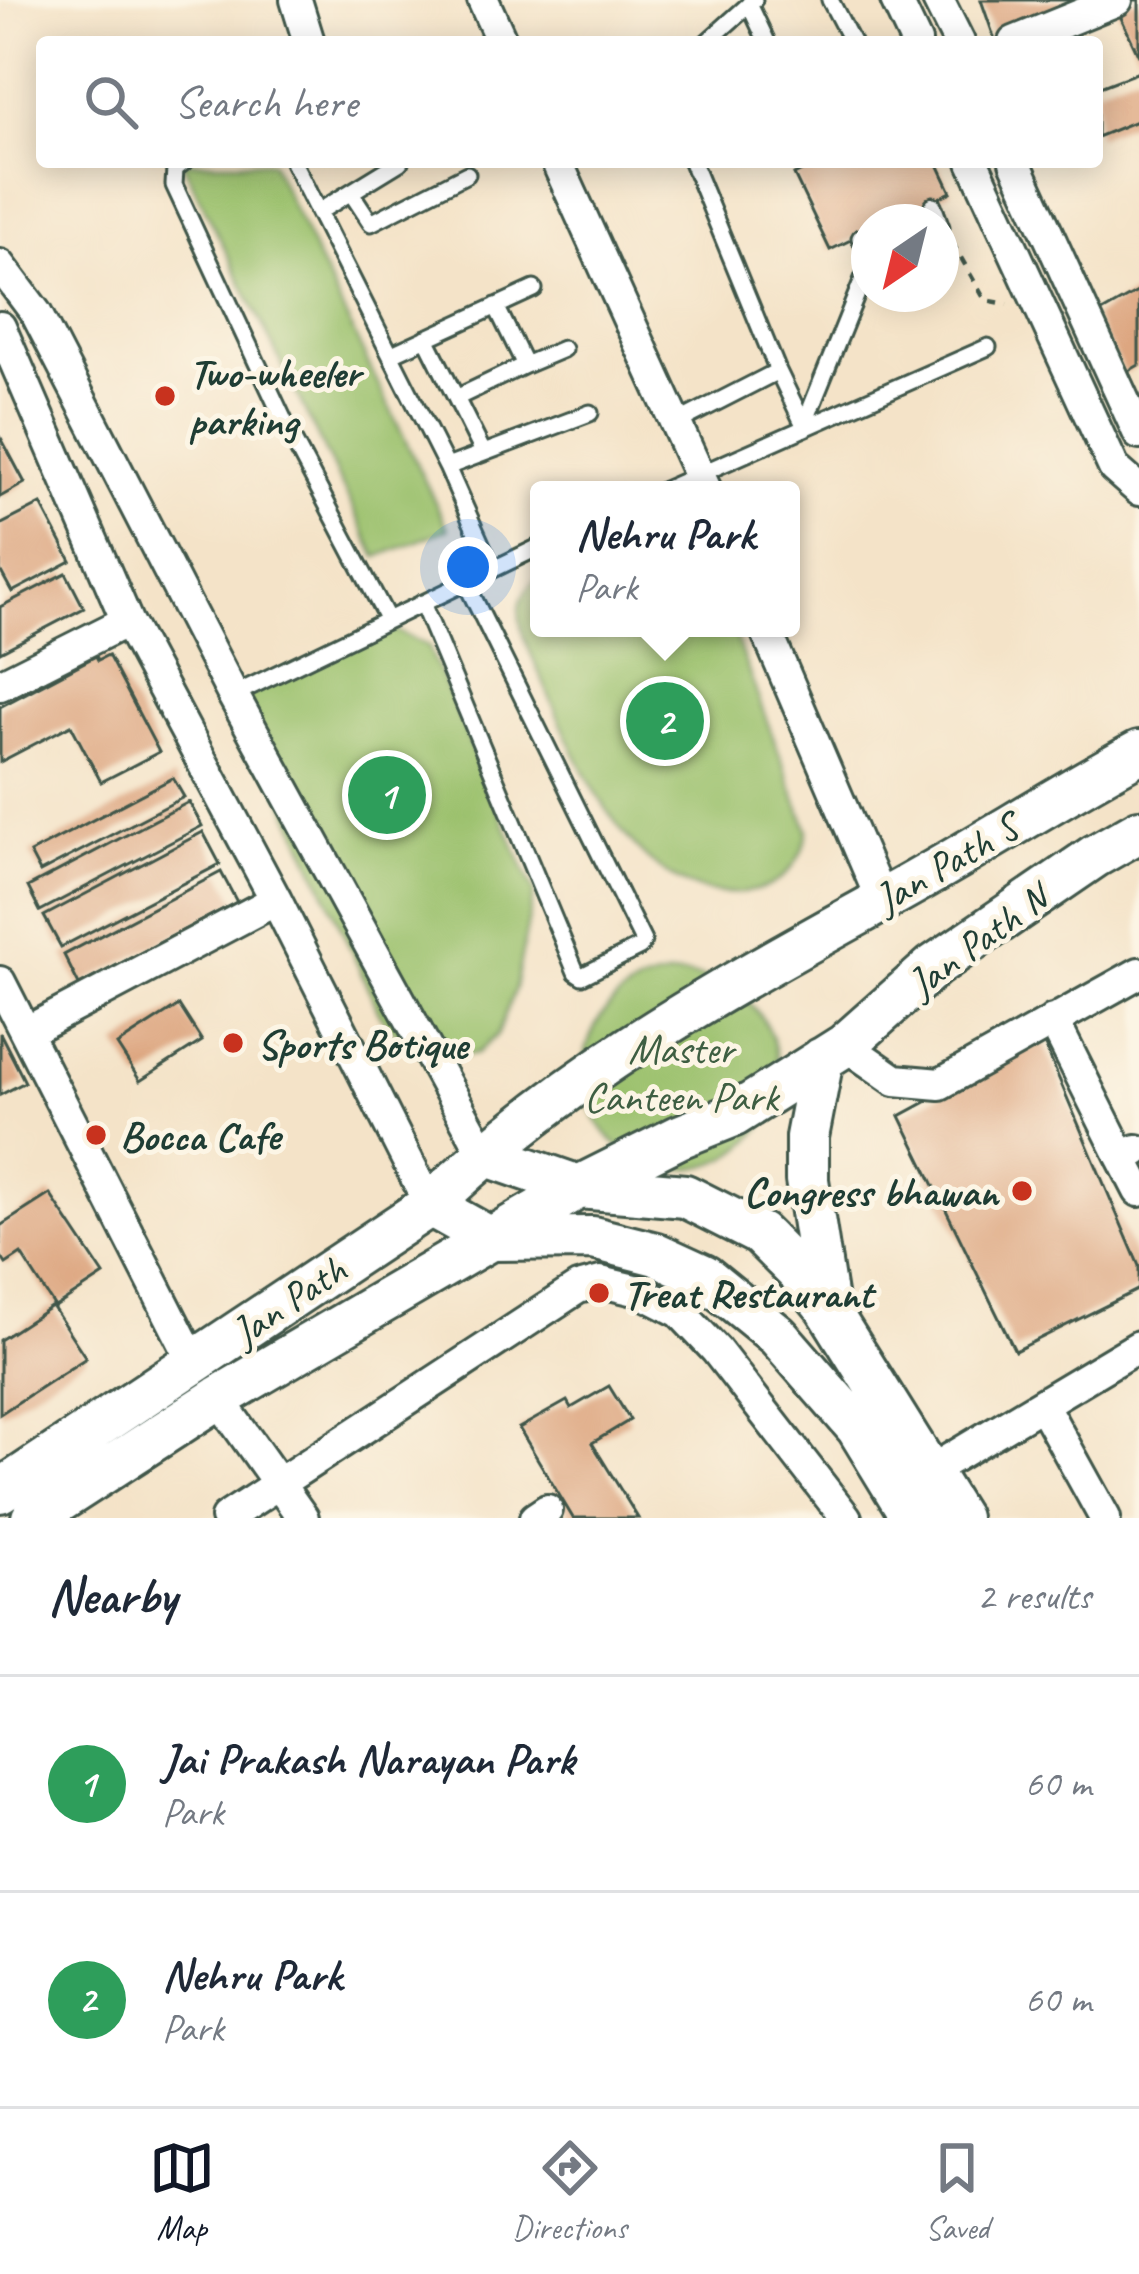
<!DOCTYPE html>
<style>
:root{--surface:#fff;--page:#f2f2f3;--text:#1f2937;--muted:#747a83;--line:#e0e1e3;--accent:#111827}
body{margin:0;font-family:Caveat,sans-serif;background:var(--page);color:var(--text)}
.compass{position:absolute;left:851px;top:204px;width:108px;height:108px;border-radius:50%;background:var(--surface);box-shadow:0 6px 30px #0003;rotate:215deg}
.you{position:absolute;left:468px;top:567px;width:42px;height:42px;margin:-30px;border:9px solid #fff;border-radius:50%;background:#1a73e8;box-shadow:0 0 0 18px #1a73e833}
.badge{display:grid;place-items:center;width:78px;height:78px;border-radius:50%;background:var(--accent);color:#fff;font-size:39px;font-weight:700}
.pin{position:absolute;translate:-50% -50%;border:6px solid #fff;box-shadow:0 3px 12px #0006}
.popup{position:absolute;left:530px;top:481px;width:270px;height:156px;box-sizing:border-box;display:grid;place-content:center;border-radius:12px;background:var(--surface);filter:drop-shadow(0 3px 9px #0005);font-size:39px;white-space:nowrap;color:var(--muted)}
.popup b{font-size:45px;color:var(--text)}
.popup::after{content:'';position:absolute;left:50%;top:100%;margin-left:-24px;border:24px solid transparent;border-top-color:var(--surface)}
.list{margin:0;padding:0;list-style:none}
h2{display:flex;justify-content:space-between;align-items:center;height:156px;margin:0;padding:0 48px;font-size:51px}
h2 small{font-size:39px;font-weight:400;color:var(--muted)}
.list li{display:grid;grid-template-columns:78px 1fr auto;gap:36px;align-items:center;box-sizing:border-box;height:216px;padding:0 48px;border-top:3px solid var(--line)}
.list b{display:block;font-size:45px;white-space:nowrap}
.list p{margin:0;font-size:39px;white-space:nowrap;color:var(--muted)}
.list em{font-size:39px;font-style:normal;color:var(--muted)}
.icon{flex:none;width:66px;height:66px;fill:none;stroke:currentColor;stroke-width:2;stroke-linecap:round;stroke-linejoin:round}
.map{position:relative;flex:none;width:1139px;height:1518px;overflow:hidden}
.search{position:absolute;background:var(--surface);box-shadow:0 6px 30px #0003;left:36px;right:36px;top:36px;height:132px;display:flex;align-items:center;gap:30px;box-sizing:border-box;padding:0 42px;border-radius:12px;color:var(--muted);font-size:45px}
.sheet{height:588px;background:var(--surface)}
nav{display:flex;justify-content:space-around;align-items:center;box-sizing:border-box;height:168px;border-top:3px solid var(--line);background:var(--surface);font-size:33px;color:var(--muted)}
nav a{display:grid;justify-items:center;gap:6px}
nav .on{color:var(--accent)}
.map>svg:first-child{display:block}
.green{fill:#9bc16d;stroke:#5d7f50;stroke-width:3}
.building{fill:#dda680}
.lines{fill:none;stroke-linecap:round;stroke-linejoin:round}
.lane-casing{stroke:#3f564a;stroke-width:21}
.street-casing{stroke:#3f564a;stroke-width:36}
.secondary-casing{stroke:#3f564a;stroke-width:48}
.path{stroke:#3f564a;stroke-width:4.5;stroke-dasharray:9 9;stroke-linecap:butt}
.lane{stroke:#fff;stroke-width:15}
.street{stroke:#fff;stroke-width:30}
.secondary{stroke:#fff;stroke-width:42}
.poi-dot{fill:#c8321e;stroke:#fcf5e5;stroke-width:4.5}
.labels{text-anchor:middle;stroke-width:10;stroke-linejoin:round;paint-order:stroke}
.poi-label{font-size:42px;font-weight:bold;fill:#1f3d34;stroke:#fcf5e5;text-anchor:start}
.street-label{font-size:42px;fill:#1f3d34;stroke:#fcf5e5}
.park-label{font-size:42px;fill:#3e5e42;stroke:#fcf5e5}
</style>
<div class="map">
<svg width="1139" height="1518" viewBox="0 0 1139 1518">
<rect width="100%" height="100%" fill="#fcf5e5"/>
<filter id="ink" filterUnits="userSpaceOnUse"><feTurbulence type="fractalNoise" baseFrequency=".00833" numOctaves="2"/><feDisplacementMap in="SourceGraphic" scale="24" xChannelSelector="R" yChannelSelector="G"/><feConvolveMatrix kernelMatrix="1 2 1 2 8 2 1 2 1" color-interpolation-filters="sRGB"/></filter>
<filter id="wash" filterUnits="userSpaceOnUse"><feTurbulence type="fractalNoise" baseFrequency=".004" numOctaves="4" result="noise"/><feDisplacementMap in="SourceGraphic" scale="48" xChannelSelector="R" yChannelSelector="G"/><feGaussianBlur stdDeviation="2.7" result="paint"/><feColorMatrix in="noise" values="0 0 0 0 0 0 0 0 0 0 0 0 0 0 0 0 0 1.4 0 .05"/><feComposite in="paint" operator="in"/></filter>
<g filter="url(#wash)">
<rect width="100%" height="100%" fill="#f4e3c8"/>
<path class="green" d="M182,162H271L448,529L377,557Z
M539,578V628H732L808,830C804,857 786,883 757,890C625,920 566,729 524,638C516,611 517,596 539,578Z
M392,629L428,646L534,892L515,988L498,1034L477,1053L453,1057L427,1054L401,1038L381,1017L238,698Z
M584 1072a97 97 0 1 1 194 0a97 97 0 1 1-194 0Z"/>
<g id="blocks">
<path class="building" d="M981,0H1086L1088,6L995,40Z
M1134,0H1139V56L1116,7Z
M1139,72V120L1097,137V88Z
M820,162H937L951,192L888,222H869V231L830,250L794,175Z
M1139,291V365L1125,373L1093,317Z
M0,436L25,483L0,497Z
M41,504L71,561L12,592L0,570V525Z
M66,573L84,608L0,652V607Z
M108,655L159,752L101,782L71,725L0,762V707L96,656L98,660Z
M173,778L184,797L40,872L30,853Z
M189,802L202,826L40,911L28,887Z
M203,832L220,864L61,947L44,916Z
M221,872L237,902L79,985L64,955Z
M179,1005L202,1041L140,1081L117,1045Z
M0,1033L25,1082L0,1095Z
M1042,1039L1139,1266V1289L1015,1351L900,1116Z
M50,1194L104,1275L55,1307L21,1254L6,1264L0,1255V1226Z
M52,1306L86,1358L0,1414V1340Z
M609,1386L630,1420L592,1443L638,1518H573L519,1428L567,1401L571,1408Z"/>
</g>
</g>
<g filter="url(#ink)">
<use href="#blocks" fill-opacity="0" stroke="#3f564a" stroke-width="3"/>
<g class="lines">
<g class="lane-casing">
<path id="lane" d="M830,0L852,42
M749,4L767,42
M707,42L754,0
M184,162L175,169L174,185L293,440L387,618
M293,162L447,467L492,568
M352,194L371,223L467,174
M933,205L941,227
M320,211L400,162
M860,238L869,255
M426,338L456,398L525,365L496,306
M392,354L534,289
M525,365L563,349
M778,371L804,425
M456,398L483,452
M676,423L778,371L692,162
M804,425L869,264
M447,467L590,413
M664,490L988,347
M422,603L576,972L582,976L640,947L643,941L465,581
M233,695L539,547"/>
</g>
<g class="street-casing">
<path id="street" d="M296,0L309,42
M483,0L502,42
M896,0L916,42
M938,0L959,42
M1014,42L1117,0
M557,162L706,490
M973,162L1114,468L1139,490
M1015,162L1139,434
M0,265L36,313L233,695L484,1154
M0,327L127,621L276,900L430,1205
M765,628L882,901
M0,685L127,621
M0,982L194,1363
M1053,1020L1122,1158
M26,1032L276,900
M845,1045L895,1080L940,1084L1139,973
M1137,1150L1122,1158L1139,1191
M218,1398L303,1518
M1042,1404L1105,1518
M930,1471L1139,1346
M226,1518L578,1288L601,1282L639,1291L680,1312L716,1350L846,1518
M535,1518L547,1510"/>
</g>
<g class="secondary-casing">
<path id="secondary" d="M822,1059L807,1137V1180L826,1301
M484,1154L579,1187L685,1196L760,1234L797,1271L827,1308L958,1518
M430,1205L491,1239L593,1238L656,1254L704,1276L778,1336L858,1428L913,1518
M0,1491L430,1205C571,1070 716,993 885,899C971,852 1053,799 1139,752
M33,1518L218,1398L579,1187L679,1137L734,1115L845,1045L934,966L1095,856L1139,831"/>
</g>
<path class="path" d="M952,242L985,300L1008,304"/>
<use href="#lane" class="lane"/>
<use href="#street" class="street"/>
<use href="#secondary" class="secondary"/>
</g>
</g>
<g class="poi-dot">
<circle cx="165" cy="396" r="12"/>
<circle cx="233" cy="1043" r="12"/>
<circle cx="96" cy="1135" r="12"/>
<circle cx="1022" cy="1191" r="12"/>
<circle cx="599" cy="1293" r="12"/>
</g>
<g class="labels">
<g class="poi-label">
<text x="189" y="387">Two-wheeler<tspan x="189" dy="48">parking</tspan></text>
<text x="257" y="1058">Sports Botique</text>
<text x="120" y="1150">Bocca Cafe</text>
<text x="998" y="1206" text-anchor="end">Congress bhawan</text>
<text x="623" y="1308">Treat Restaurant</text>
</g>
<g class="street-label">
<text transform="translate(946 862) rotate(-30)" y="15">Jan Path S</text>
<text transform="translate(977 940) rotate(-36)" y="15">Jan Path N</text>
<text transform="translate(288 1300) rotate(-34)" y="15">Jan Path</text>
</g>
<g class="park-label">
<text x="681" y="1063">Master<tspan x="681" dy="48">Canteen Park</tspan></text>
</g>
</g>
</svg>
<svg class="compass" viewBox="-18 -18 36 36"><path d="M0-13l5 13h-10z" fill="#e53935"/><path d="M0 13l5-13h-10z" fill="#747a83"/></svg>
<div class="you"></div>
<div class="pin badge" style="left:387px;top:795px;background:#2e9e5b">1</div>
<div class="pin badge" style="left:665px;top:721px;background:#2e9e5b">2</div>
<div class="popup"><b>Nehru Park</b>Park</div>
<div class="search"><svg class="icon" aria-label="search" viewBox="0 0 24 24"><circle cx="10" cy="10" r="6"/><path d="M15 15l6 6"/></svg>Search here</div>
</div>
<section class="sheet">
<h2>Nearby<small>2 results</small></h2>
<ul class="list">
<li><span class="badge" style="background:#2e9e5b">1</span><div><b>Jai Prakash Narayan Park</b><p>Park</p></div><em>60 m</em></li>
<li><span class="badge" style="background:#2e9e5b">2</span><div><b>Nehru Park</b><p>Park</p></div><em>60 m</em></li>
</ul>
</section>
<nav>
<a class="on"><svg class="icon" aria-label="map" viewBox="0 0 24 24"><path d="M3 6l6-2 6 2 6-2v14l-6 2-6-2-6 2zM9 4v14M15 6v14"/></svg>Map</a>
<a><svg class="icon" aria-label="directions" viewBox="0 0 24 24"><path d="M12 3l9 9-9 9-9-9zM9 14v-3h6M13 9l2 2-2 2"/></svg>Directions</a>
<a><svg class="icon" aria-label="saved" viewBox="0 0 24 24"><path d="M7 4h10v16l-5-4-5 4z"/></svg>Saved</a>
</nav>
